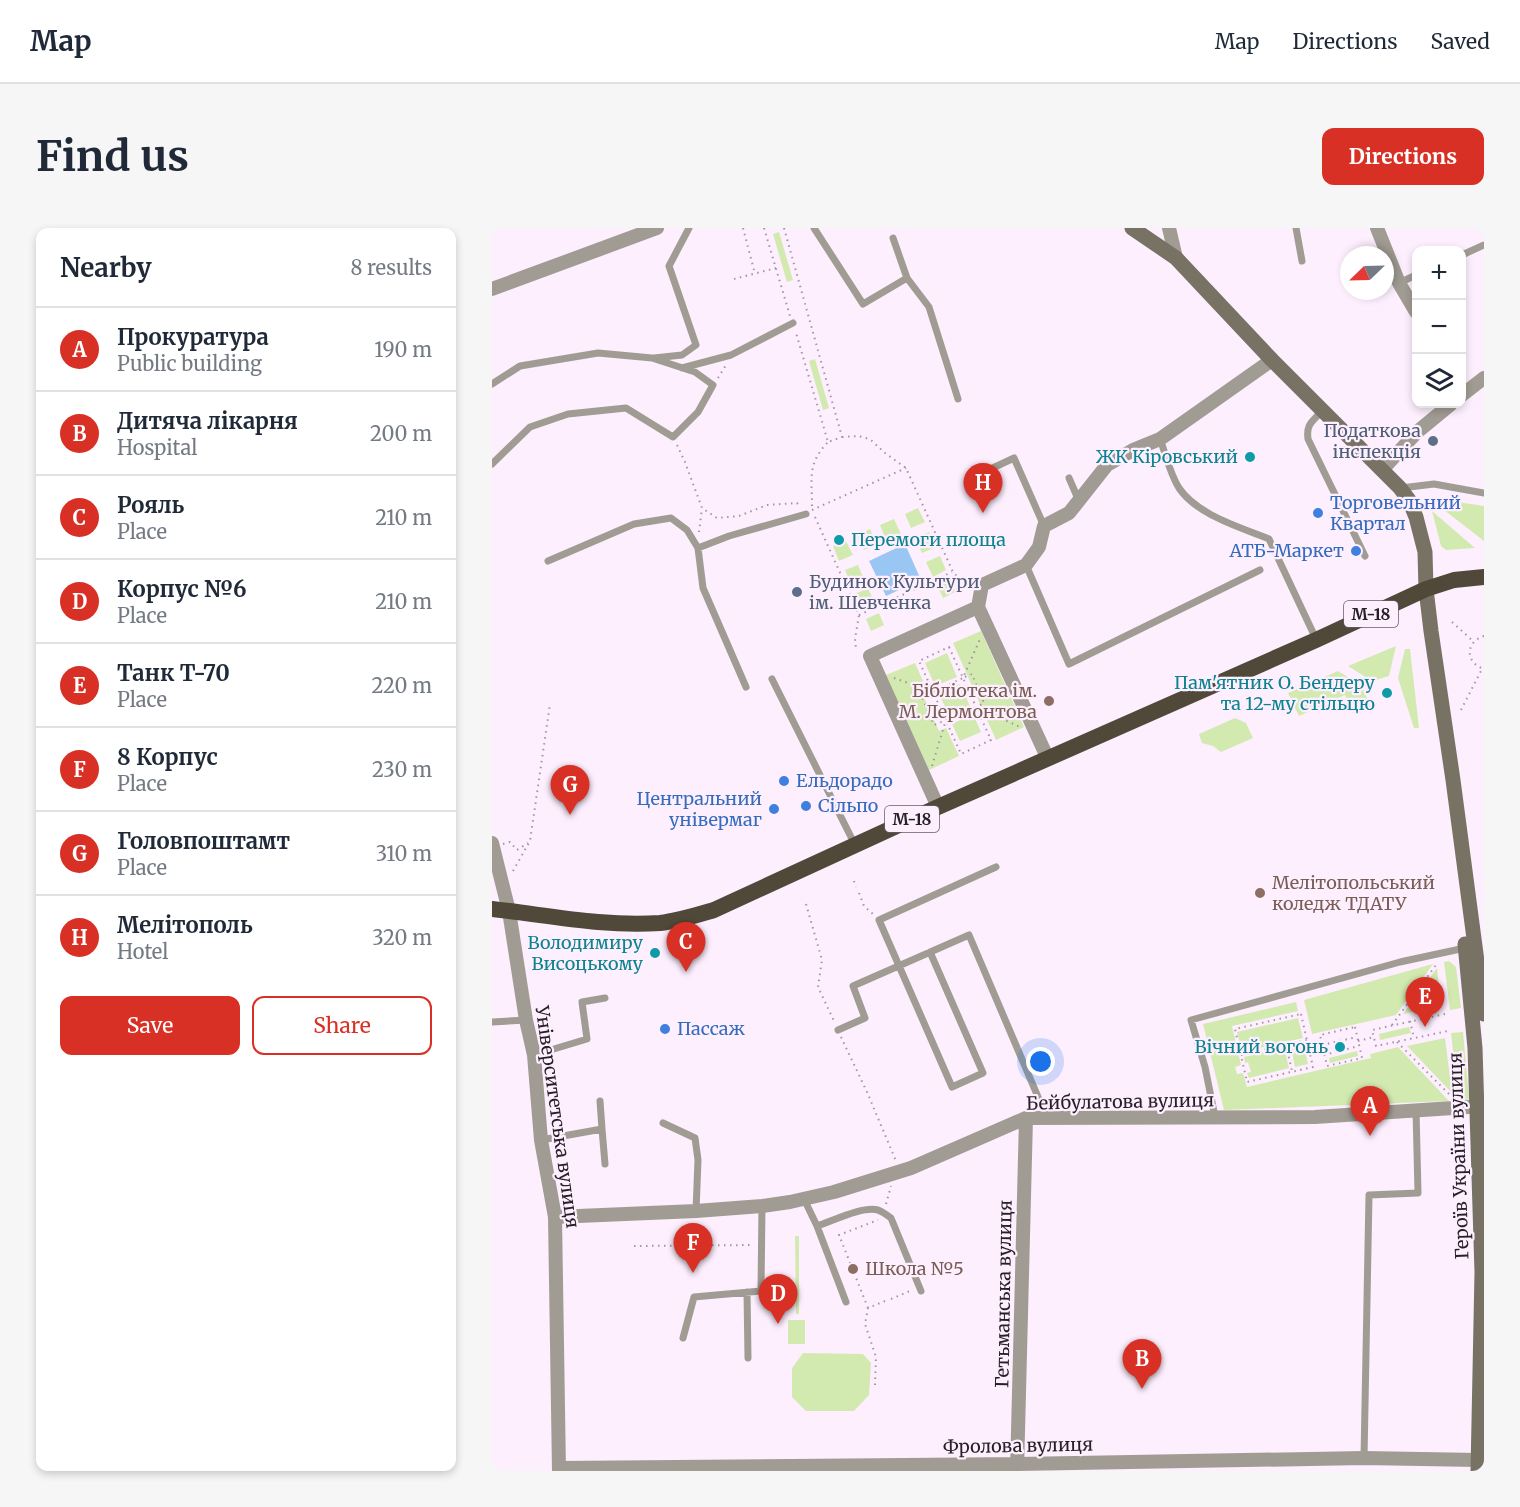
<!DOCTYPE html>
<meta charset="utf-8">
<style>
:root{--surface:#fff;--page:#f6f6f7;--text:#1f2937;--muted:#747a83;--line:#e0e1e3;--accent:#d93025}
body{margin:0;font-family:Merriweather,serif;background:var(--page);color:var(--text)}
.controls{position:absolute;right:18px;top:18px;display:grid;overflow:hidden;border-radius:12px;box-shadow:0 3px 9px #0003}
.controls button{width:54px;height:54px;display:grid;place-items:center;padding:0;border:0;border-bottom:2px solid var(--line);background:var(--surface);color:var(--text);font:30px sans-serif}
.compass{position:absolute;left:848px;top:18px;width:54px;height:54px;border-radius:50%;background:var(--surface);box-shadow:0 3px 9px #0003;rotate:247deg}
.you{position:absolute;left:549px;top:834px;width:21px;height:21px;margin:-15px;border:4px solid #fff;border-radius:50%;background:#1a73e8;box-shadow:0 0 0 9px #1a73e833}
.badge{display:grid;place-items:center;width:39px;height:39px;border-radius:50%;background:var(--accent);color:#fff;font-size:20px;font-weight:700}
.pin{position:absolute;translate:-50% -50px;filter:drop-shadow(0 2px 3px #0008)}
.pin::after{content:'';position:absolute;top:32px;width:21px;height:18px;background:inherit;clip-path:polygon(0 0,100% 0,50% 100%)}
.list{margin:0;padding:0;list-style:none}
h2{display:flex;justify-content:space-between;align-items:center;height:78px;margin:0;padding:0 24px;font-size:26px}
h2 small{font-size:20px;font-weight:400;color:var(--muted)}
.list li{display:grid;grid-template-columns:39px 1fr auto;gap:18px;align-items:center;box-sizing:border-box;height:84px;padding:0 24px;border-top:2px solid var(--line)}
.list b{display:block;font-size:22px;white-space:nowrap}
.list p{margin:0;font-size:20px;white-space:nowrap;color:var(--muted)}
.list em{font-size:20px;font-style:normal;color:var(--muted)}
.actions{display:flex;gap:12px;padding:18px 24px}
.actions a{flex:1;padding:14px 0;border:2px solid var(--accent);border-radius:12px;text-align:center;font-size:21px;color:var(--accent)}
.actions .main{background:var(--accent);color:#fff}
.icon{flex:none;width:33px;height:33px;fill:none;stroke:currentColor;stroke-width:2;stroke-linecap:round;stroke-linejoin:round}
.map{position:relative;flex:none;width:992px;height:1243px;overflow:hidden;border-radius:12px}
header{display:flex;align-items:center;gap:36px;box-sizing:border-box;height:84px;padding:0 30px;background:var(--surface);border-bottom:2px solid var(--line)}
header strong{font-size:28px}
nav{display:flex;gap:33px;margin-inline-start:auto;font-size:21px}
.intro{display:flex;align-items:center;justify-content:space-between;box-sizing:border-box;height:144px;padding:0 36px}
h1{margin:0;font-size:42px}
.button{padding:15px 27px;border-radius:12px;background:var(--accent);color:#fff;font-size:21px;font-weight:700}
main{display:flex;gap:36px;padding:0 36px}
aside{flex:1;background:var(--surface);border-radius:12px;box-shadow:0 3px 9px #0003}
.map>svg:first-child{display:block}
.green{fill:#d2eab0}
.water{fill:#9ac6f4}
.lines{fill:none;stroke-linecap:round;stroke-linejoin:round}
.path{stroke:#a196a2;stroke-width:2;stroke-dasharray:1.5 4.5;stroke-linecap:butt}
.service{stroke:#a09c93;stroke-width:7}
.minor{stroke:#a09c93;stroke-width:14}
.secondary{stroke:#787265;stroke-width:15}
.trunk{stroke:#504838;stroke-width:16}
.service-dot{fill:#5c6f8a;stroke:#fdeffe;stroke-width:2}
.culture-dot{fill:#0f9aa8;stroke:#fdeffe;stroke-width:2}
.shop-dot{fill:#3f7fe0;stroke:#fdeffe;stroke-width:2}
.education-dot{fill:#8d6e63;stroke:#fdeffe;stroke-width:2}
.labels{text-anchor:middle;stroke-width:4.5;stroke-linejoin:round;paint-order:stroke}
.shield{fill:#fdeffe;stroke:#675e68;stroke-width:1.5}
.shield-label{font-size:16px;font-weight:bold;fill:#272027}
.service-label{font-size:18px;fill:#4e5e75;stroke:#fdeffe;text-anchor:end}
.culture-label{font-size:18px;fill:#0d838f;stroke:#fdeffe;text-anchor:end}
.shop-label{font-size:18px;fill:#366cbe;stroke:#fdeffe;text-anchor:start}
.education-label{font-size:18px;fill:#785e54;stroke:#fdeffe;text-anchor:start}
.street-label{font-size:18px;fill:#272027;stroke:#fdeffe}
</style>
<header>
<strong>Map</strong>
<nav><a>Map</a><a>Directions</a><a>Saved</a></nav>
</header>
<div class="intro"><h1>Find us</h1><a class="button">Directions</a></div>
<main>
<aside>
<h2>Nearby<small>8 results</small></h2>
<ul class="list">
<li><span class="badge">A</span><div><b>Прокуратура</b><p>Public building</p></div><em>190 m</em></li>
<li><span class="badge">B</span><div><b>Дитяча лікарня</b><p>Hospital</p></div><em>200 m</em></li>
<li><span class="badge">C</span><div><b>Рояль</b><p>Place</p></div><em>210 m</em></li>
<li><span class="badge">D</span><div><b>Корпус №6</b><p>Place</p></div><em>210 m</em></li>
<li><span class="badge">E</span><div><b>Танк Т-70</b><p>Place</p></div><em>220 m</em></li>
<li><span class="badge">F</span><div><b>8 Корпус</b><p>Place</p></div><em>230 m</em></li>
<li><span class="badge">G</span><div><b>Головпоштамт</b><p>Place</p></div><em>310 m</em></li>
<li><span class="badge">H</span><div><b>Мелітополь</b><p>Hotel</p></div><em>320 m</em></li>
</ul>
<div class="actions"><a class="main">Save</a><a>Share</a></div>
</aside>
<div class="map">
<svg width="992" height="1243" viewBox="0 0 992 1243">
<rect width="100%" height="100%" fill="#fdeffe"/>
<path class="green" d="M287,4L301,52L295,54L281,6Z
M323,131L337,180L331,182L317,133Z
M946,271L992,278V313L943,275Z
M426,280L433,294L419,300L413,286Z
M940,283L983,320L954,322L949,318Z
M402,291L409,306L394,312L388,297Z
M378,301L385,316L372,322L365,307Z
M437,304L444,319L430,325L423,310Z
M354,313L361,327L347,333L341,318Z
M448,328L454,342L441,349L434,334Z
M366,337L372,351L359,357L353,342Z
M458,351L463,364L451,370L445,357Z
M376,360L382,374L369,380L363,366Z
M387,385L392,397L379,403L374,391Z
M489,403L532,499L504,512L461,415Z
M904,418L897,448L880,453L856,438Z
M913,421H918L927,500H922L906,450Z
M455,425L465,449L443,458L433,435Z
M423,435L435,462L430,465L447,503L454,500L467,528L437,542L394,447Z
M846,443L870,458L878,478L861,485L853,467L807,488L796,465Z
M468,456L478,478L457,487L447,466Z
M481,486L489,504L468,513L460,496Z
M743,490L754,495L761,510L729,524L721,518L710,515L707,506Z
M957,733L964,739L969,780L958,782L952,734Z
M941,736L904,787L820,806L812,772Z
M945,740L949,778L911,786Z
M804,774L806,783L740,798L749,837L743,839L745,846L751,845L755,859L879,830L878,826L906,819L957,873L732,882L711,796Z
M806,790L811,810L750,824L745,804Z
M917,799L919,805L888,812L887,806Z
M971,804L977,870L975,872L967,874L959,805Z
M953,810L960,865L915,818Z
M812,818L816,836L803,839L799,820Z
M792,820L797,840L757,850L755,845L759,844L756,834L753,835L752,829Z
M865,823L866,828L838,835L837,830Z
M303,1008H307V1086H304Z
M296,1092H313V1116H296Z
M311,1125L371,1126L379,1135L377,1167L362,1183H314L300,1169V1140Z"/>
<path class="water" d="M413,316L429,352L394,368L377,333Z"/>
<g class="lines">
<path class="path" d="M251,0L263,46
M272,0L298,88
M292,0L350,209L336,214L304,105
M242,51L284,40
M226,150L234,137
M350,209L366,208L374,210L380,213L393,225L414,240L461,344L477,362
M185,217L193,234L210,280L225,290L247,288L275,277L305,275L307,278
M320,278C320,250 315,236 336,214
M320,282L414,240
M323,289L367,387L363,411L364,421
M207,304L210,280
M367,387L460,344
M960,394L982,414
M992,408C973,414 973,435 992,441
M457,419L499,512L469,526L427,433Z
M473,449L480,446L492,475L484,479
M402,450L441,464L471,450L488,411
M440,465L430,469L442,497L454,492
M434,479L445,474
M969,482L990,441
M439,489L450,484
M440,538L454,492L484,479L528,499
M11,616L18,614L25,622L36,615
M21,643L38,613L58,476
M362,653L364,659
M367,665L372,678L382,687
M314,676L330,732L326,759L342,793
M809,786L821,839L755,854L743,801Z
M953,786L880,802L884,818L956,803
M918,793L922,810
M900,797L944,737
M863,799L870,830L835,838L828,807Z
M349,809L375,864L404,933
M866,813L882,809
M905,814L958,867
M794,817L800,843
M830,817L865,809
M819,824L831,821
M749,827L815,812
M832,827L867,818
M394,976L399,958
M142,1018L262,1017
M203,1018L204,997
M399,1071L418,1063
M376,1080L347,1007L386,992
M383,1157L384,1129L373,1096L376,1080L393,1073"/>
<path class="service" d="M322,0L371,76L415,50L437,79L466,171
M804,0L810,33
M401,10L415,50
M970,27L992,17
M907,55L924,47
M162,130L190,127L204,117L177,38L197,0
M190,140L239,127L301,95
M0,156L28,138L106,125L160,130L203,144L221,157L206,184L181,209L134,180L76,186L38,199L0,236
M830,183C820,194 814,196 816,211L873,328
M668,211C674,227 678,246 687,260C705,287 748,299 777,311L824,411
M490,245L522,230L552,298
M577,250L587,273
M909,260L942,256L992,265
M56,333L142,296L179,290L195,302L206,320
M534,337L577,436L768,342
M280,451L363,617
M254,459L211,360L206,320L237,308L314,286
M438,724L491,845L460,859L387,692L504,639
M0,794L34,792
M346,802L373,790L361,758L477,707L555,890
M42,827L95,811L90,774L113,770
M723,889L713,839L699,792L908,734L973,720
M171,895L203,910L206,932L204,983
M110,901L113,936
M49,912L110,901L108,873
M312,971L325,998
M255,1064L256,1130
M354,1074L325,998C341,993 370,978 386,982C391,984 395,987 399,990L429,1063
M191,1110L202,1069L269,1063L270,978
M872,1230L877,967L926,965L924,882"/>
<path class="minor" d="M677,0L684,30
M885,0L907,55L924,84
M0,61L165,0
M970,167L992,150
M890,242L925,204L959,176
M486,379L490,357L534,337L547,319L552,298L577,285L615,237L641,222L668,211L780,132
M446,579L378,428L486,379L556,531
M0,615L17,683L34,792L42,827L49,912L63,989L67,1243
M63,989L204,983L270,978L298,974L342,964L419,940L534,890L823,889L992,878
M67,1240L526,1236L872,1230L986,1232
M525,1243L534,890"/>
<path class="secondary" d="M640,0L684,30L780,132L908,260L917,272L924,289L933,324L934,361L939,403L961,552L992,786
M973,716L983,820L990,1044L986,1243"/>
<path class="trunk" d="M0,681C55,687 112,699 168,695C186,693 205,687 222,682L446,579L824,412L934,361L962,352L992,349"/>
</g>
<g class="service-dot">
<circle cx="941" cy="213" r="6"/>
<circle cx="305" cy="364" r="6"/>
</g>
<g class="culture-dot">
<circle cx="758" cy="229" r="6"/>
<circle cx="347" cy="312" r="6"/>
<circle cx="895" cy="465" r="6"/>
<circle cx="163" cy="725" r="6"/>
<circle cx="848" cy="819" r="6"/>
</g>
<g class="shop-dot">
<circle cx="826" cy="285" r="6"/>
<circle cx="864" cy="323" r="6"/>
<circle cx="292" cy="553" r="6"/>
<circle cx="314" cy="578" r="6"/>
<circle cx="282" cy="581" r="6"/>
<circle cx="173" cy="801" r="6"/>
</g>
<g class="education-dot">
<circle cx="557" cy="473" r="6"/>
<circle cx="768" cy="665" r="6"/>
<circle cx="361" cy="1041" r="6"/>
</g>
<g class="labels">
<g class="shield">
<rect x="852" y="373" width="54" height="26" rx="4.5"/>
<rect x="393" y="578" width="54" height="26" rx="4.5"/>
</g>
<g class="shield-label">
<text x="879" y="392">М-18</text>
<text x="420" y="597">М-18</text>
</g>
<g class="service-label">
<text x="929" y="209">Податкова<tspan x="929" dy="21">інспекція</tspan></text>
<text x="317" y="360" text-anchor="start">Будинок Культури<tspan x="317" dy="21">ім. Шевченка</tspan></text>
</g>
<g class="culture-label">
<text x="746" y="235">ЖК Кіровський</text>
<text x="359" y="318" text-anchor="start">Перемоги площа</text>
<text x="883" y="461">Пам'ятник О. Бендеру<tspan x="883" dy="21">та 12-му стільцю</tspan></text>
<text x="151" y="721">Володимиру<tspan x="151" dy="21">Висоцькому</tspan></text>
<text x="836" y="825">Вічний вогонь</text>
</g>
<g class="shop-label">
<text x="838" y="281">Торговельний<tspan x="838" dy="21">Квартал</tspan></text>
<text x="852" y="329" text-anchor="end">АТБ-Маркет</text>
<text x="304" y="559">Ельдорадо</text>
<text x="270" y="577" text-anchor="end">Центральний<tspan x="270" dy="21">універмаг</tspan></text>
<text x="326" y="584">Сільпо</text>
<text x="185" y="807">Пассаж</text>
</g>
<g class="education-label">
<text x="545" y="469" text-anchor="end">Бібліотека ім.<tspan x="545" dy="21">М. Лермонтова</tspan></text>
<text x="780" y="661">Мелітопольський<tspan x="780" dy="21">коледж ТДАТУ</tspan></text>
<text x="373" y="1047">Школа №5</text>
</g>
<g class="street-label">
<text transform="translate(628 874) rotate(-1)" y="6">Бейбулатова вулиця</text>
<text transform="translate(65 889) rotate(82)" y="6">Університетська вулиця</text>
<text transform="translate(967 928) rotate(-92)" y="6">Героїв України вулиця</text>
<text transform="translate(512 1066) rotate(-89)" y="6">Гетьманська вулиця</text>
<text transform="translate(526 1218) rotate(-1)" y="6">Фролова вулиця</text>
</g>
</g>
</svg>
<div class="controls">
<button>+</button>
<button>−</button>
<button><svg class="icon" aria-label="layers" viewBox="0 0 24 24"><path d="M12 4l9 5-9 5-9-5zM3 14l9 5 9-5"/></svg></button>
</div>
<svg class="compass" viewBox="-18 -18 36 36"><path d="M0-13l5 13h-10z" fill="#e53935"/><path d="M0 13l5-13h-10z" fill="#747a83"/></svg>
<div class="you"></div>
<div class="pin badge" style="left:878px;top:908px">A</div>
<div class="pin badge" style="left:650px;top:1161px">B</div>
<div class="pin badge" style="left:194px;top:744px">C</div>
<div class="pin badge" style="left:286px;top:1096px">D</div>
<div class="pin badge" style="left:933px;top:799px">E</div>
<div class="pin badge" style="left:201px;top:1045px">F</div>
<div class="pin badge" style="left:78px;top:587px">G</div>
<div class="pin badge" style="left:491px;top:285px">H</div>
</div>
</main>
